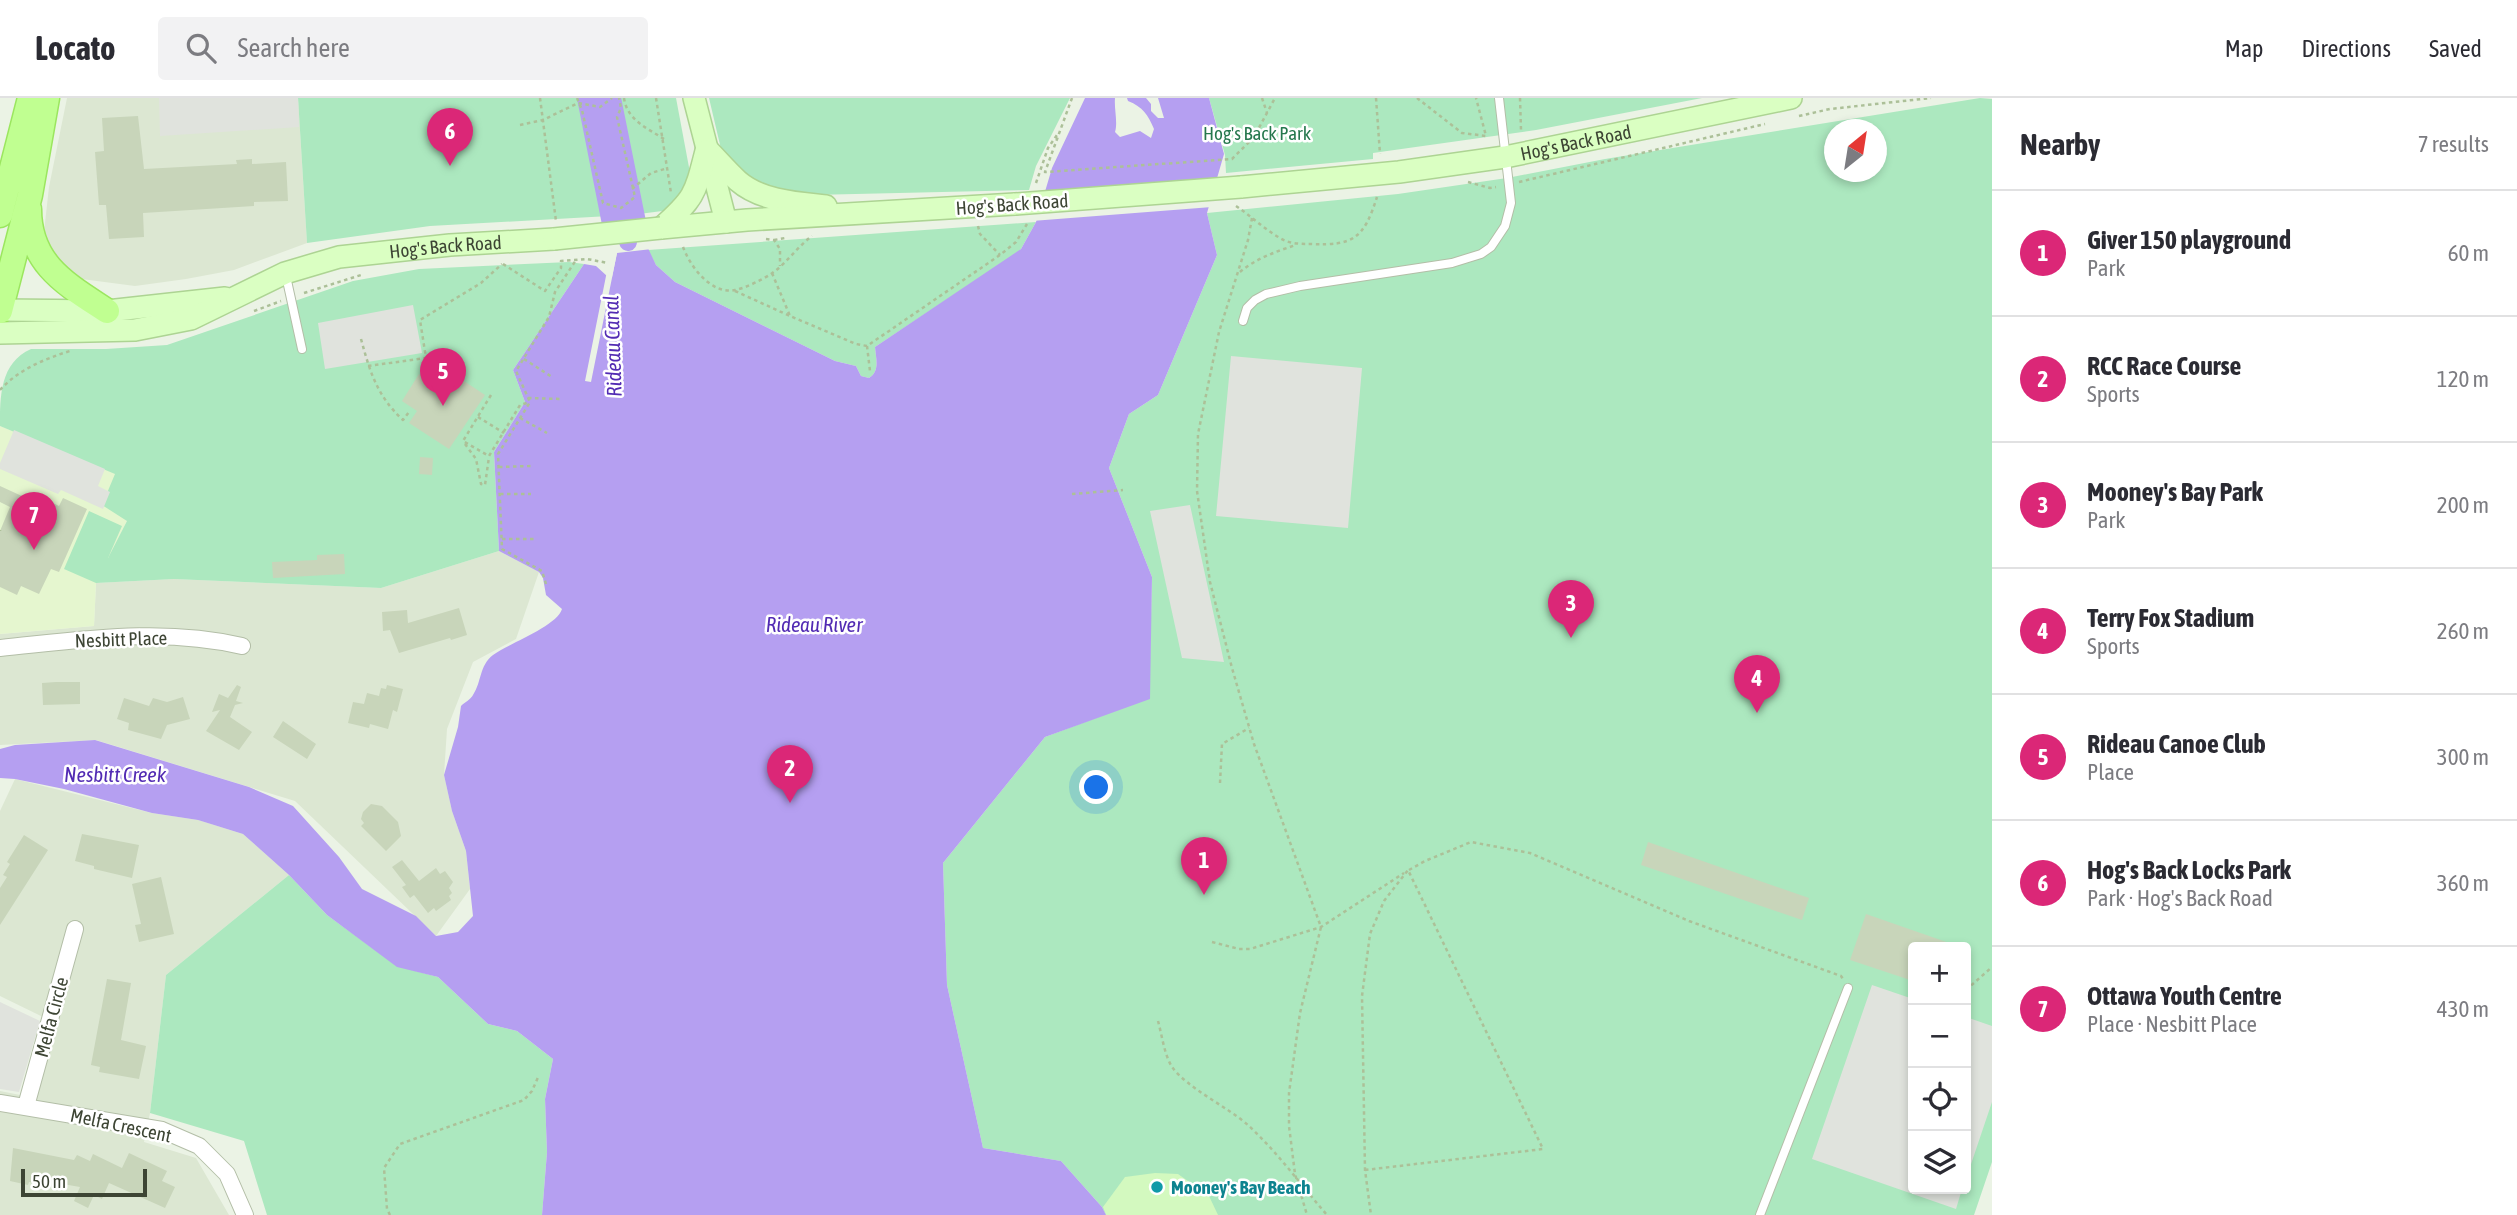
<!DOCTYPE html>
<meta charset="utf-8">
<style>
:root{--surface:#fff;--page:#f2f2f3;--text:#2b2b33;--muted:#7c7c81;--line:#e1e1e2;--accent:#db2777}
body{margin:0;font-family:"Asap Condensed",sans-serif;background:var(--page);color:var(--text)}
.controls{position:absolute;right:21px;bottom:21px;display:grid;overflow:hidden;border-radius:7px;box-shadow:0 4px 10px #0003}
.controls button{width:63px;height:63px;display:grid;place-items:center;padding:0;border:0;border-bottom:2px solid var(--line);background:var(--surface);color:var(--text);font:35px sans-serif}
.compass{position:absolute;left:1824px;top:21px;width:63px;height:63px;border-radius:50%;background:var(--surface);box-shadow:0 4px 10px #0003;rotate:30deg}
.scale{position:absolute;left:21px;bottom:18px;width:126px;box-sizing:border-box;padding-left:7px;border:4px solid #3d4534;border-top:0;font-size:19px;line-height:24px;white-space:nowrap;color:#3d4534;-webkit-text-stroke:5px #fff;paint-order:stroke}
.you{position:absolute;left:1097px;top:690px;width:24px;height:24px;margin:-18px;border:5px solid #fff;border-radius:50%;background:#1a73e8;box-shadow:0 0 0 10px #1a73e833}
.badge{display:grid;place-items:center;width:46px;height:46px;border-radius:50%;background:var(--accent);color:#fff;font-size:23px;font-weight:700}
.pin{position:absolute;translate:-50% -58px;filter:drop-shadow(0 2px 4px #0008)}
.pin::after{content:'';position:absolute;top:37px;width:24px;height:21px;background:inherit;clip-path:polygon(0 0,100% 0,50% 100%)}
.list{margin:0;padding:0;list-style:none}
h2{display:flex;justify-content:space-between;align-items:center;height:91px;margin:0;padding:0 28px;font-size:30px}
h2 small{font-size:23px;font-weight:400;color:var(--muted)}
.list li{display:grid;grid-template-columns:46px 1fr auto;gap:21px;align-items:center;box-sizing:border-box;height:126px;padding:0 28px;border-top:2px solid var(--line)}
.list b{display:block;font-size:26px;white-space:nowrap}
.list p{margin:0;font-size:23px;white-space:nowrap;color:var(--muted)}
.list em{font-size:23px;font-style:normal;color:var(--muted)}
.icon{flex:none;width:38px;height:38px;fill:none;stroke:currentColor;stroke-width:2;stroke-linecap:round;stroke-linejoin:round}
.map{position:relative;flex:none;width:1992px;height:1117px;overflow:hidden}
header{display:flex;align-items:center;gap:42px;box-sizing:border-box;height:98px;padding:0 35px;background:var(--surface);border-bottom:2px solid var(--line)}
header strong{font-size:33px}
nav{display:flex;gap:38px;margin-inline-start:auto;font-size:24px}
.search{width:490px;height:63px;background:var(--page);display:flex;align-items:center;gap:18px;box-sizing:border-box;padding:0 24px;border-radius:7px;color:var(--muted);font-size:26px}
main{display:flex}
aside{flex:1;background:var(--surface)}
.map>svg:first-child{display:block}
.residential{fill:#dce7d2}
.commercial{fill:#e5f6cf}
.green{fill:#ace8bf;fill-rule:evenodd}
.sand{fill:#d3f9bf}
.parking{fill:#e0e3dd}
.water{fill:#b59ff1}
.pier{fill:#ebf3e5}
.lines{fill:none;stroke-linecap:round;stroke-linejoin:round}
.canal{stroke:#b59ff1;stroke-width:18}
.building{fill:#c8d5ba}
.service-casing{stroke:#b3bea7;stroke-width:10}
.minor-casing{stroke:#b3bea7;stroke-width:18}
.secondary-casing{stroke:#add493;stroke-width:24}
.primary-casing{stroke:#9be65f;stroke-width:27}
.path{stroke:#acc098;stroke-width:2.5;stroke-dasharray:3.5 3.5;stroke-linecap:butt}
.service{stroke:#fff;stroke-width:8}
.minor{stroke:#fff;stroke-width:16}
.secondary{stroke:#daffc2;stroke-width:21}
.primary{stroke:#c0ff91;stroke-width:24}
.secondary-bridge-casing{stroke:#add493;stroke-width:24;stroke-linecap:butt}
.secondary-bridge{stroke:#daffc2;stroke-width:21}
.culture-dot{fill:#0f9aa8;stroke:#fff;stroke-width:2.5}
.labels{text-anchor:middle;stroke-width:5;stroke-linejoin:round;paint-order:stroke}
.park-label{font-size:19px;fill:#26784e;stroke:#fff}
.street-label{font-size:19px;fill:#3d4534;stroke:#fff}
.culture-label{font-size:19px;font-weight:bold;fill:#0d838f;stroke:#fff;text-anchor:start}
.water-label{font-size:21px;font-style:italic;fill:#522bb3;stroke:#fff}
</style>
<header>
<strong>Locato</strong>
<div class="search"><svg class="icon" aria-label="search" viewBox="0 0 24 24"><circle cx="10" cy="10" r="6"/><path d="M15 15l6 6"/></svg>Search here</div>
<nav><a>Map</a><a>Directions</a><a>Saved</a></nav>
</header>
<main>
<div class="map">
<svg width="1992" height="1117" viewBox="0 0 1992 1117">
<rect width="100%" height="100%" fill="#ebf3e5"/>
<path class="residential" d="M67,0H298L307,145L234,172L186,181L135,188L74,180L53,160L44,134L49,89Z
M499,453L539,474L516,541L473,564L447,631L444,677L452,713L466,753L470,791L436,838L295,703L96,642L0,647V536L94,528L96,485L174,481L381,490Z
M15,681L152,715L198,722L243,736L289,777L166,877L150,1015L144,1044L196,1060L229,1117H0V993L20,997L43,919L0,898V713Z"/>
<path class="commercial" d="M0,328L116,376L127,423L96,485L94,528L0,536Z"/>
<path class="green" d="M298,0H586L609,118L430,128L307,145Z
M617,0H676L691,80L670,112L639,116Z
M709,0H1070L1036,68L1029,92L812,97L781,95L738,73L721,51Z
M1209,0H1702L1536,32L1373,55V61L1226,75L1225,57Z
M1980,0L1992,1V1064L1974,1117H1106L1102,1109L1061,1063L983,1050L947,887L943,765L1045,639L1149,600L1152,479L1109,370L1129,316L1158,297L1217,157L1207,115L1398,96L1507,80L1605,61ZM1834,32H1876V74H1834ZM1913,849H1966V1091H1913Z
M1036,124L1021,151L1014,157L875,249C876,261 880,273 869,280L861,278L856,268L835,263L675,184L656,167L648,152Z
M569,164L584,166L513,272L525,304L494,354L499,453L381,490L174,481L96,485L64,471L89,413L122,428L108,460L127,423L102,407L115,376L0,328C0,298 0,265 31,251H106L167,247L353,183L419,171Z
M289,777L327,817L397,868L438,879L488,926L517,933L553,961L545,1001L547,1054L542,1117H267L244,1043L150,1015L166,877Z"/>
<path class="sand" d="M1155,1075L1178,1076L1209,1098L1218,1117H1106L1103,1109L1125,1079Z"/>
<path class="parking" d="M159,0H298L299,29L160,38Z
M413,207L422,255L325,271L318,225Z
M1231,258L1362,270L1348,430L1216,418Z
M14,332L105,371L98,388L110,394L103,411L61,392L58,396L0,371V365Z
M1190,407L1224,564L1182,560L1150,413Z
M1872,887L1913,901V1091H1962L1956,1111L1812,1061Z
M0,904L40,923L19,994L0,991Z
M1966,919L1992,928V1004L1966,1081Z"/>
<path class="water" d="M1085,0H1115C1114,11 1118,24 1115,34L1120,39L1140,33L1151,40L1154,31C1148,17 1143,9 1128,3L1127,0H1146L1151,6V13L1158,20H1164L1158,0H1209L1224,56L1207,115L1217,157L1158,297L1129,316L1109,370L1152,479L1150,601L1045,639L943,765L947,887L983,1050L1061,1063L1102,1109L1106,1117H542L547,1054L545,1001L553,961L517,933L488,926L438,879L397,869L327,817L289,777L243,736L198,722L152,715L64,691L15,681L0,680V651L15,647L95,642L249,689L293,708L339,759L362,791L416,818L436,838L458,834L473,818L466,753L452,713L444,677L458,629L461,608C464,605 471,601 473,597C482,583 479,568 493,557C510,545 557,528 562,511L546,497L543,480L539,474L499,453L494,354L525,304L513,272L584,166L596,168L607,178L612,179L617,155L612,131L638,129L656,167L675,184L835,263L856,268L861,278L869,280C880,273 876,261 875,249L1021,151L1036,124L1052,70Z"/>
<path class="pier" d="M1222,79L1212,109L1032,123L1041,94Z
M641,128L652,151L617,155L591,284L585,283L607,173L610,175L613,155L608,132Z"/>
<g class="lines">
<path class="canal" d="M586,0L612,131L638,129L612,0
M598,0L628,144"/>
</g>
<path class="building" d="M138,18L144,71L237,66L236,62L252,61V66L286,64L288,103L254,104V108L143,115L144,139L109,141L106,107H99L95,54L104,53L102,20Z
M446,271L485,297L449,351L409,325L417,313L402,303L419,276L435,287Z
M420,359L433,360L432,377L419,376Z
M0,388L48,410L51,404L59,408L63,400L87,411L59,474L51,471L39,496L21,488L17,497L0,489V433L10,409L0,404Z
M344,456L345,476L273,480L272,464L317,462V457Z
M459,510L467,537L451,542L450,540L399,555L390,532L383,533L382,514L407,512L408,525Z
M56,584H80V606L43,607L42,585Z
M237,587L241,589L236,603L243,605L235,607L230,619L252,634L239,652L206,633L220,612L212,614L219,596L228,600Z
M387,587L403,591L397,614L393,612L388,631L370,626L369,630L348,625L353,604L364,606L367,595L379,598L381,590L386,591Z
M183,599L190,621L167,627L161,641L128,632L129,625L117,621L124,600L149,608L153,600L167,604Z
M283,623L316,646L307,661L273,639Z
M371,706L382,708L398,724L401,738L386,753L361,728L364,725L361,721L363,714Z
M82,736L139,747L132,780L94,771V768L75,763Z
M24,737L48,752L0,827V790L7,779L3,777L10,766L7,764Z
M1648,744L1809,800L1802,822L1641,767Z
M402,762L419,783L436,770L440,776L445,773L453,784L449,790L452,795L449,798L451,802L436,813L434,810L428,815L414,797L410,800L402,789L406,787L392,769Z
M161,779L174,836L139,844L135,827L141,826L132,786Z
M1866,816L1955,847V849H1913V883L1850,862Z
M107,881L131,885L121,942L146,948L139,981L99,974L100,969L91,967Z
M13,1050L74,1062L77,1057L90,1063L93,1056L122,1070L129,1055L167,1073L162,1083L175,1089L165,1110L109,1085L102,1101L94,1097L88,1110L74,1103L80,1089L40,1082L39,1086L29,1084L28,1087L10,1083Z"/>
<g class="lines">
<g class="service-casing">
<path id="service" d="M286,178L302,251
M1243,223L1247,210L1255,202L1266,196L1300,188L1452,165L1481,156L1491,149L1505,128L1511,105L1499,0
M1760,1117L1848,890"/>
</g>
<g class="minor-casing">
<path id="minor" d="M0,550C81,542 162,529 242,548
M0,1005L162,1032L199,1048L227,1076L245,1117
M26,1008L75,831"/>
</g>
<g class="secondary-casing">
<g id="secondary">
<path d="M694,0L726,124"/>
<path d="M707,51C717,61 727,73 738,83C761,103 797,105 826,108"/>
<path id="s1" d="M1241,89L1399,74L1505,59L1791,0"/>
<path d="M661,130L747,122L1015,106"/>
<path d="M661,130C695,100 695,96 706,53"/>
<path d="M0,212L107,213L225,200"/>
<path id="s2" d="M0,235L135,232L191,221L285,175L339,159L450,147L554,141"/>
</g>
</g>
<g class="primary-casing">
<path id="primary" d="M29,111C29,166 66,186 107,213
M0,117L30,0
M0,213L30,97L47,0"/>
</g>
<path class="path" d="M540,0L556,123
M577,0L582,12L603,105L621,110L635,99L617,19L621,10L619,0
M624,0C627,22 647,30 664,41
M656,0L671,95
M1072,0L1045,74L1232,61L1254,39L1275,0
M1262,0L1267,15
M1376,0L1380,56
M1417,0L1462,35L1486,38L1476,0
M1520,0L1521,32
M1799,18L1830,11L1931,0
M520,27L543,22L578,5L600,9L612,0
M1468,84L1490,90L1496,89
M1519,84L1765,26
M1036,85L1048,50L1057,37
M632,91L651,75L668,70
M1236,108C1251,118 1264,131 1280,140C1289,146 1301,146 1311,146C1354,148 1364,140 1377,99
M1252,120L1248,142L1219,234L1198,336L1197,393L1210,484L1232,570L1254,646L1321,829L1300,915L1289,995V1028L1295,1076L1307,1117
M978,128L980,136L1000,157
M766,141L774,142L780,151V168
M774,142L785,140
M683,149C690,168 711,197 735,192C746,190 761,182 771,176C786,166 797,149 812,138
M503,166L545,193L561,170V163L587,161L608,165
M1240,174C1255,161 1277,153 1296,147
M772,175L790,218L856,246L867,248L1000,157L1016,144L1027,126
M735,193L790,218
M304,195L361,177
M254,213L281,203
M361,241C370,274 377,298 403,322L409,314
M867,248L870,273
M524,261L552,279
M368,268L426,260L420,222L481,185L502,166
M0,292C18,272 44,261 70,253
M491,297L463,343L489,358L520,307L530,304
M528,300L561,301
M478,319L504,335
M520,320L547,335
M465,346L476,361L481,386L485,387L489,359
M499,369L531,368
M500,396H531
M1072,396L1123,392
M0,432V433
M502,441H535
M546,486L542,473L502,451L498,356L530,304L516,273L549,219L555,194L576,162
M1220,685L1222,646L1249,630
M1409,772L1425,763L1471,744L1530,755L1689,823L1841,878L1843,881
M1212,844L1239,851H1250L1321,829L1404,775
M1966,892L1992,869
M1158,923C1162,937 1164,956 1172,969C1187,990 1228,1009 1249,1028C1278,1055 1301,1087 1327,1117
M1365,1072L1543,1051L1408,772L1384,803L1370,836L1362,898L1365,1072L1371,1117
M390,1117L387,1111L384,1070L400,1046L524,1002L532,993L539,977"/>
<use href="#service" class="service"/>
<use href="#minor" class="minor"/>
<use href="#secondary" class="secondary"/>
<use href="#primary" class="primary"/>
<g class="secondary-bridge-casing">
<path id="secondary-bridge" d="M1015,106L1241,89
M554,141L661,130"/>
</g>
<use href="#secondary-bridge" class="secondary-bridge"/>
</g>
<circle class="culture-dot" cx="1157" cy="1089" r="7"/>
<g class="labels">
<g class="park-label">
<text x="1257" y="42">Hog's Back Park</text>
</g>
<g class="street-label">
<text dy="7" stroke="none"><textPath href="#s1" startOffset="338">Hog's Back Road</textPath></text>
<text transform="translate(1012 106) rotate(-4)" y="7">Hog's Back Road</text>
<text dy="7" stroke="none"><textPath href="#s2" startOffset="460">Hog's Back Road</textPath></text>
<text transform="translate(121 541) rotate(-2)" y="7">Nesbitt Place</text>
<text transform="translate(51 919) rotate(-75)" y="7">Melfa Circle</text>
<text transform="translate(121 1027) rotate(12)" y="7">Melfa Crescent</text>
</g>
<g class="culture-label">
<text x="1171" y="1096">Mooney's Bay Beach</text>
</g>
<g class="water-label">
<text transform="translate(613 248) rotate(-92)" y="7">Rideau Canal</text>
<text x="814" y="534">Rideau River</text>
<text x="115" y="684">Nesbitt Creek</text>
</g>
</g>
</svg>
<div class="controls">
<button>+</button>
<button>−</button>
<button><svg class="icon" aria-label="locate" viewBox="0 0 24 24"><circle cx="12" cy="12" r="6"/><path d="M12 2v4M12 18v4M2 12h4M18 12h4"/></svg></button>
<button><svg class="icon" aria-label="layers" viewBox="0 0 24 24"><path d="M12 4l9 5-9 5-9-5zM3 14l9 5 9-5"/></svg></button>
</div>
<svg class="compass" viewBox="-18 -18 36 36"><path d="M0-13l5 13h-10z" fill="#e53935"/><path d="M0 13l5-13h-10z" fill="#7c7c81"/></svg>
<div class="scale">50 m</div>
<div class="you"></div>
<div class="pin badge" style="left:1204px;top:797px">1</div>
<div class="pin badge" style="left:790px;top:705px">2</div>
<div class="pin badge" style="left:1571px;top:540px">3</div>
<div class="pin badge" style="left:1757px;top:615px">4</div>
<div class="pin badge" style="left:443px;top:308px">5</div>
<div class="pin badge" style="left:450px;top:68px">6</div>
<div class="pin badge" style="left:34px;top:452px">7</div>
</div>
<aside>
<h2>Nearby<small>7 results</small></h2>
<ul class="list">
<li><span class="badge">1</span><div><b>Giver 150 playground</b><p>Park</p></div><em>60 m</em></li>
<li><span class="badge">2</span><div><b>RCC Race Course</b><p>Sports</p></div><em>120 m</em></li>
<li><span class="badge">3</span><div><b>Mooney's Bay Park</b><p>Park</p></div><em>200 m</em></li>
<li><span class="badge">4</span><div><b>Terry Fox Stadium</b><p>Sports</p></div><em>260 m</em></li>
<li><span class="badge">5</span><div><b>Rideau Canoe Club</b><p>Place</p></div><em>300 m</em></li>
<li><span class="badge">6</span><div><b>Hog's Back Locks Park</b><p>Park · Hog's Back Road</p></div><em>360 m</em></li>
<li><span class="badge">7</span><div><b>Ottawa Youth Centre</b><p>Place · Nesbitt Place</p></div><em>430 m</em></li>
</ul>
</aside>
</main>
